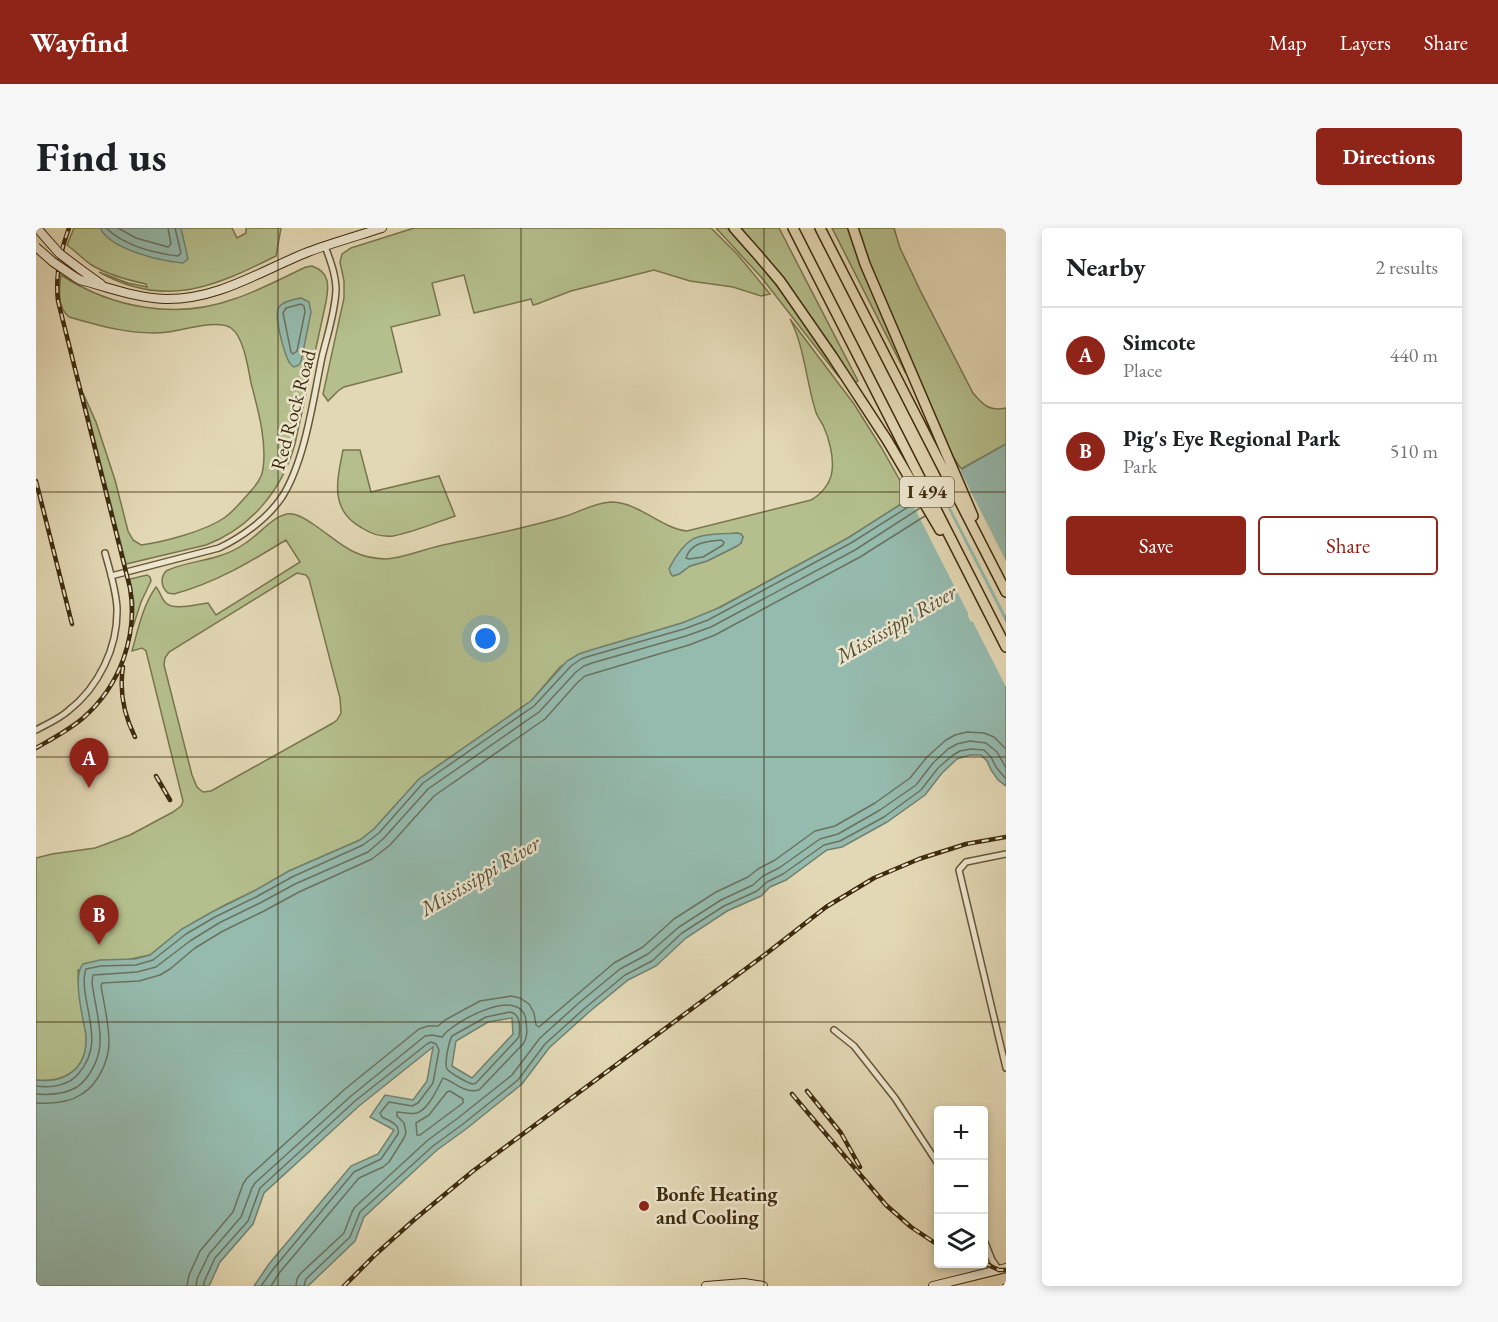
<!DOCTYPE html>
<meta charset="utf-8">
<style>
:root{--surface:#fff;--page:#f6f6f6;--text:#202124;--muted:#757577;--line:#e0e0e0;--accent:#8f2418}
body{margin:0;font-family:"EB Garamond",serif;background:var(--page);color:var(--text)}
.controls{position:absolute;right:18px;bottom:18px;display:grid;overflow:hidden;border-radius:6px;box-shadow:0 3px 9px #0003}
.controls button{width:54px;height:54px;display:grid;place-items:center;padding:0;border:0;border-bottom:2px solid var(--line);background:var(--surface);color:var(--text);font:30px sans-serif}
.you{position:absolute;left:450px;top:411px;width:21px;height:21px;margin:-15px;border:4px solid #fff;border-radius:50%;background:#1a73e8;box-shadow:0 0 0 9px #1a73e833}
.badge{display:grid;place-items:center;width:39px;height:39px;border-radius:50%;background:var(--accent);color:#fff;font-size:20px;font-weight:700}
.pin{position:absolute;translate:-50% -50px;filter:drop-shadow(0 2px 3px #0008)}
.pin::after{content:'';position:absolute;top:32px;width:21px;height:18px;background:inherit;clip-path:polygon(0 0,100% 0,50% 100%)}
.list{margin:0;padding:0;list-style:none}
h2{display:flex;justify-content:space-between;align-items:center;height:78px;margin:0;padding:0 24px;font-size:26px}
h2 small{font-size:20px;font-weight:400;color:var(--muted)}
.list li{display:grid;grid-template-columns:39px 1fr auto;gap:18px;align-items:center;box-sizing:border-box;height:96px;padding:0 24px;border-top:2px solid var(--line)}
.list b{display:block;font-size:22px;white-space:nowrap}
.list p{margin:0;font-size:20px;white-space:nowrap;color:var(--muted)}
.list em{font-size:20px;font-style:normal;color:var(--muted)}
.actions{display:flex;gap:12px;padding:18px 24px}
.actions a{flex:1;padding:14px 0;border:2px solid var(--accent);border-radius:6px;text-align:center;font-size:21px;color:var(--accent)}
.actions .main{background:var(--accent);color:#fff}
.icon{flex:none;width:33px;height:33px;fill:none;stroke:currentColor;stroke-width:2;stroke-linecap:round;stroke-linejoin:round}
.map{position:relative;flex:none;width:970px;height:1058px;overflow:hidden;border-radius:6px}
header{display:flex;align-items:center;gap:36px;box-sizing:border-box;height:84px;padding:0 30px;background:var(--accent);color:#fff}
header strong{font-size:28px}
nav{display:flex;gap:33px;margin-inline-start:auto;font-size:21px}
.intro{display:flex;align-items:center;justify-content:space-between;box-sizing:border-box;height:144px;padding:0 36px}
h1{margin:0;font-size:42px}
.button{padding:15px 27px;border-radius:6px;background:var(--accent);color:#fff;font-size:21px;font-weight:700}
main{display:flex;gap:36px;padding:0 36px}
aside{flex:1;background:var(--surface);border-radius:6px;box-shadow:0 3px 9px #0003}
.map>svg:first-child{display:block}
.green{fill:#b4bf8d;stroke:#79754d;stroke-width:1.5;fill-rule:evenodd}
.water{fill:#95baae;stroke:#72816e;stroke-width:1.5;fill-rule:evenodd}
.pier{fill:#e3d8b5}
.lines{fill:none;stroke-linecap:round;stroke-linejoin:round}
.shore{stroke:#6a725e;stroke-width:1.5}
.street-casing{stroke:#675637;stroke-width:8}
.secondary-casing{stroke:#3e2b0d;stroke-width:10}
.highway-casing{stroke:#3e2b0d;stroke-width:12}
.street{stroke:#ede6cf;stroke-width:5}
.secondary{stroke:#ede6cf;stroke-width:8}
.highway{stroke:#e3d8b5;stroke-width:9}
.rail-casing{stroke:#3e2b0d;stroke-width:4.5}
.rail{stroke:#ede6cf;stroke-width:2;stroke-dasharray:7;stroke-linecap:butt}
.secondary-bridge-casing{stroke:#3e2b0d;stroke-width:10;stroke-linecap:butt}
.secondary-bridge{stroke:#ede6cf;stroke-width:8}
.grid{fill:none;stroke:#3e2b0d;stroke-width:1.5;stroke-opacity:0.55}
.poi-dot{fill:#8f2418;stroke:#ede6cf;stroke-width:2}
.labels{text-anchor:middle;stroke-width:5;stroke-linejoin:round;paint-order:stroke}
.shield{fill:#ede6cf;stroke:#726347;stroke-width:1.5}
.shield-label{font-size:18px;font-weight:bold;fill:#3e2b0d}
.street-label{font-size:20px;fill:#3e2b0d;stroke:#ede6cf}
.poi-label{font-size:20px;font-weight:bold;fill:#3e2b0d;stroke:#ede6cf;text-anchor:start}
.water-label{font-size:21px;font-style:italic;fill:#544f35;stroke:#ede6cf}
</style>
<header>
<strong>Wayfind</strong>
<nav><a>Map</a><a>Layers</a><a>Share</a></nav>
</header>
<div class="intro"><h1>Find us</h1><a class="button">Directions</a></div>
<main>
<div class="map">
<svg width="970" height="1058" viewBox="0 0 970 1058">
<rect width="100%" height="100%" fill="#e3d8b5"/>
<filter id="stains"><feTurbulence type="fractalNoise" baseFrequency=".00333" numOctaves="4"/><feColorMatrix values="0 0 0 0 .2 0 0 0 0 .09 0 0 0 0 .02 0 0 0 .5 -.17"/></filter>
<radialGradient id="worn" r=".72"><stop offset=".6" stop-color="#630" stop-opacity="0"/><stop offset="1" stop-color="#630" stop-opacity=".3"/></radialGradient>
<path class="green" d="M38,0H196L201,10L210,5V0H245L240,28C178,59 129,81 63,44L92,55L111,59L110,56C91,52 70,46 54,36C46,30 39,23 31,17Z
M378,0H675L702,27L734,66L725,68L697,59L654,53L618,42L535,63L501,76L497,77L495,71L438,85L428,47L396,55L404,87L355,99L366,144L308,159L302,163L292,173L287,166L308,70V53L304,34L306,26L315,20Z
M680,0H691L726,39L748,67L805,149H803L725,49Z
M704,0H743L822,153L818,155L746,49Z
M796,0H813L871,142L869,144Z
M821,0H858L864,20L884,62L937,165C947,177 954,184 970,180V216L925,241L916,227L835,40Z
M276,38C294,44 293,58 290,74L259,216C246,262 215,300 170,317L90,336L47,165L60,194L79,252L92,303L97,312L105,317C128,314 169,303 188,290C198,283 206,273 214,264C220,257 226,250 227,241C231,213 222,182 215,155C212,140 208,109 195,100C182,91 148,102 132,104C99,108 64,98 33,89C21,79 23,61 25,47C76,80 140,92 198,71C223,63 246,50 270,39Z
M754,91L818,176L845,219L870,263L869,266L873,271L812,310L669,387L646,395L543,426L524,439L495,473L383,551L338,601L324,612L253,643L218,663L187,678L146,701L114,727L42,742C42,758 44,773 47,789C49,798 51,807 50,816C48,844 25,855 0,852V630L16,626L59,620L70,616L94,607L137,584L145,578L147,573L110,423L106,420L96,423C102,401 107,377 120,359C124,363 125,371 130,375C138,383 161,376 172,375L180,387L264,334L250,312C214,334 179,355 138,366L132,365C125,359 124,350 130,343C146,335 165,334 183,328C193,325 203,320 211,314C224,306 241,283 257,286C264,287 271,292 277,296C304,314 315,330 350,331C368,330 385,322 403,318C444,309 486,301 527,289C544,284 557,275 575,274C603,274 624,300 651,303L775,272C786,266 795,254 796,243C798,229 793,210 787,197C784,192 780,187 779,181C770,152 768,117 754,91ZM701,305L705,306L707,309L705,315L701,318L671,333L654,338L643,346L637,348L635,346L634,339L636,336L647,320L660,310ZM261,345L270,347L273,351L304,470L305,485L301,492L297,495L175,563L167,564L161,559L156,547L128,437L129,430L133,424Z
M307,222H324L335,264L403,248L419,288C399,295 378,304 357,308C346,309 335,306 326,300C293,282 301,253 307,222Z
M111,347L114,349L115,353L105,374L97,399L98,375L94,351Z"/>
<path class="water" d="M64,0H145L152,31L147,35C125,33 75,22 64,0Z
M265,70L273,74L275,84L265,134L263,137L258,139C254,136 254,136 252,132C248,123 237,87 243,79C247,73 259,71 265,70Z
M970,216V558L962,552L955,542L951,533L945,527H935L927,529L921,531L906,545L889,567L851,594L806,619L791,622L750,652L734,659L725,668L691,683L650,710L620,738L592,752L553,784L513,820L486,856L430,901L401,922L328,989L319,1013L272,1058H218L233,1036L315,938L342,926L358,902L334,889L349,867L377,872L391,853L397,819L323,878L228,965L217,996L184,1034L173,1058H0V852C31,856 52,839 50,807C47,790 36,748 47,736L64,732L99,731L114,727L146,701L176,684L218,663L253,643L324,612L338,601L383,551L495,473L531,433L543,426L552,423L646,395L685,379L812,310L873,271ZM476,790L477,806L436,850L416,838L420,813L452,794Z
M701,305L705,306L707,309L705,315L701,318L671,333L654,338L643,346L637,348L635,346L633,341C638,330 650,312 662,309C674,305 689,306 701,305Z"/>
<path class="pier" d="M922,239L925,241V244L970,333V388L902,255L900,254L899,252Z
M898,253L970,395V459L937,394L934,393L932,388V385L879,281L874,272L871,269Z"/>
<g class="lines">
<path class="shore" d="M70,0C89,18 117,25 142,28L145,25L139,0
M82,0L100,10L132,19L135,16L132,0
M265,76L268,78L269,84L261,123L257,126L255,124L254,119L247,85L250,80Z
M685,312L688,314L687,317L667,329L653,331L650,330C655,314 670,314 685,312Z
M474,784C485,786 484,800 483,809L441,854C440,855 438,856 437,856C433,856 414,845 411,841C408,836 413,813 416,808L450,789Z
M0,858C15,860 33,858 43,845C65,819 53,794 49,764C48,756 47,748 50,741L65,738L100,737L117,732L150,706L179,689L220,669L256,649L327,617L343,605L387,555L498,478L535,438L545,431L554,428L648,401L672,392L815,315L880,274
M414,863L427,871V875L384,907H381L380,895L393,887L411,864Z
M0,866C13,867 30,866 41,859C54,850 64,830 64,814C65,795 58,773 56,754L57,747L101,744L120,739L154,713L183,695L224,675L259,656L332,624L348,610L392,561L503,484L540,444L548,438L556,435L650,408L675,399L819,322L884,280
M0,875C15,876 33,875 46,866C62,856 73,833 73,814C73,795 68,776 65,758L66,755L103,753L124,747L134,741L159,720L187,703L228,683L263,664L336,631L354,617L398,568L509,491L541,455L549,448L653,417L679,407L824,329L889,288
M151,1058L153,1047L164,1023L197,984L207,956L211,950L309,861L383,801L392,798H402L409,792L444,773L475,768L484,770L493,776L498,785L500,797L503,799L578,735L607,719L638,691L680,664L712,649L722,641L739,632L779,603L799,598L839,575L874,550L891,529L910,512L919,507L931,504L948,505L958,509L970,521
M160,1058L161,1051L173,1026L205,989L216,960L219,955L315,868L389,808L396,807L406,809C417,793 487,756 490,793C491,802 492,809 487,816L443,862C429,866 419,854 407,850C402,859 393,881 381,885C374,887 367,884 361,884V888L368,895L370,905L368,910L353,934L347,939L323,950L244,1044L235,1058
M168,1058V1054L179,1030L212,993L224,960L319,873L391,816L395,814L400,816L403,822L397,855L382,875L376,878L353,874L344,885L346,889C353,893 365,896 362,906L345,931L318,944L238,1040L225,1058
M260,1058L261,1051L264,1046L308,1005L316,984L319,979L392,912L422,890L476,847L504,810L544,774L584,741L612,726L643,699L685,672L717,657L727,648L743,640L784,611L802,606L844,582L880,557L897,535L912,521L921,516L934,513L950,515L961,524L970,540
M268,1058L270,1051L314,1009L324,984L397,918L427,896L482,852L509,816L549,780L589,747L616,733L646,705L688,678L721,663L731,654L747,646L788,617L804,613L848,589L885,562L902,540L917,527L924,523L935,521L948,522L955,529L960,539L970,551"/>
<g class="street-casing">
<path id="street" d="M75,348L183,320C206,309 231,291 246,269C269,233 277,172 286,129C291,108 299,85 300,62C300,47 294,32 289,18
M0,502C11,496 23,491 32,483C63,459 82,419 81,380C80,362 74,343 69,325
M970,626L930,634L923,642L970,840
M798,802L818,818L859,870L902,936
M948,1012L956,1032L963,1042"/>
</g>
<g class="secondary-casing">
<path id="secondary" d="M44,41L65,56
M39,49L44,52C72,59 99,70 129,71C182,72 224,43 272,24C296,15 321,8 346,0
M670,1058L708,1055L727,1058
M897,1058L970,1040"/>
</g>
<g class="highway-casing">
<path id="highway" d="M698,0L721,26L744,53L796,128L851,212L904,302
M757,0L970,419
M784,0L970,364
M817,0L829,36L937,288"/>
</g>
<use href="#street" class="street"/>
<use href="#secondary" class="secondary"/>
<use href="#highway" class="highway"/>
<g class="rail-casing">
<path id="rail" d="M0,253L36,396
M87,439C83,464 88,487 99,509
M0,520C16,511 33,502 47,490C84,458 102,408 94,360L22,73C19,47 24,24 33,0
M120,548L134,572
M771,863L805,905L824,939
M756,866L850,977L875,999L902,1017
M948,1035L963,1042H970
M308,1058L340,1026L379,991L437,943L731,725L790,679L838,650L883,631L930,616L970,609
M968,1058H970"/>
</g>
<use href="#rail" class="rail"/>
<g class="secondary-bridge-casing">
<path id="secondary-bridge" d="M1,0L23,25L44,41
M0,19L17,34L39,49"/>
</g>
<use href="#secondary-bridge" class="secondary-bridge"/>
</g>
<path class="grid" d="M242,0V1058M485,0V1058M728,0V1058M0,264H970M0,529H970M0,794H970"/>
<circle class="poi-dot" cx="608" cy="978" r="6"/>
<g class="labels">
<rect class="shield" x="864" y="249" width="54" height="30" rx="4.5"/>
<g class="shield-label">
<text x="891" y="270">I 494</text>
</g>
<g class="street-label">
<text transform="translate(257 182) rotate(-75)" y="7">Red Rock Road</text>
</g>
<g class="poi-label">
<text x="620" y="973">Bonfe Heating<tspan x="620" dy="23">and Cooling</tspan></text>
</g>
<g class="water-label">
<text transform="translate(860 396) rotate(-30)" y="7">Mississippi River</text>
<text transform="translate(444 648) rotate(-31)" y="7">Mississippi River</text>
</g>
</g>
<rect width="100%" height="100%" filter="url(#stains)"/>
<rect width="100%" height="100%" fill="url(#worn)"/>
</svg>
<div class="controls">
<button>+</button>
<button>−</button>
<button><svg class="icon" aria-label="layers" viewBox="0 0 24 24"><path d="M12 4l9 5-9 5-9-5zM3 14l9 5 9-5"/></svg></button>
</div>
<div class="you"></div>
<div class="pin badge" style="left:53px;top:560px">A</div>
<div class="pin badge" style="left:63px;top:717px">B</div>
</div>
<aside>
<h2>Nearby<small>2 results</small></h2>
<ul class="list">
<li><span class="badge">A</span><div><b>Simcote</b><p>Place</p></div><em>440 m</em></li>
<li><span class="badge">B</span><div><b>Pig's Eye Regional Park</b><p>Park</p></div><em>510 m</em></li>
</ul>
<div class="actions"><a class="main">Save</a><a>Share</a></div>
</aside>
</main>
